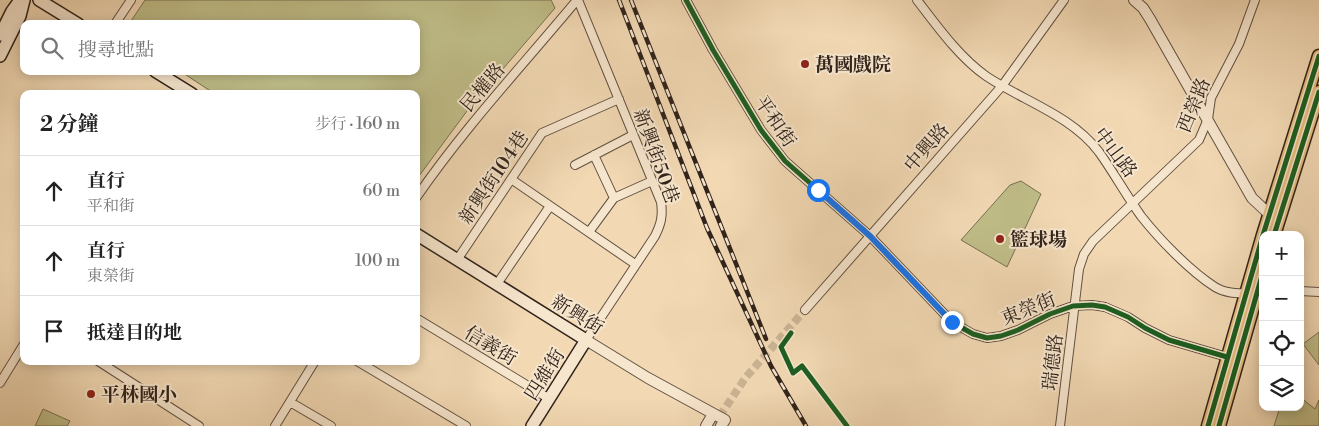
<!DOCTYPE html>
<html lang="zh-TW">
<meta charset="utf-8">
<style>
:root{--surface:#fff;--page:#f6f6f6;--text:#222;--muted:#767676;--line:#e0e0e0}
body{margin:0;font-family:"Libre Bodoni","Noto Serif TC",serif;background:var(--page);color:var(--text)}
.controls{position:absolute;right:15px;bottom:15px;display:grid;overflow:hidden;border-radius:10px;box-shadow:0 2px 12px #0003}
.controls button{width:45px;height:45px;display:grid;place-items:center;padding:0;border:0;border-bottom:1px solid var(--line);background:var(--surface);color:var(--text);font:25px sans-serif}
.stop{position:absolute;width:15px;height:15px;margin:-11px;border:4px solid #1a73e8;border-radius:50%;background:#fff}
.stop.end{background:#1a73e8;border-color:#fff;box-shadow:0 1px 5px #0008}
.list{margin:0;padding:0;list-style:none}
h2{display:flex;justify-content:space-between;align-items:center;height:65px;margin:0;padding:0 20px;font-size:21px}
h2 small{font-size:16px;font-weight:400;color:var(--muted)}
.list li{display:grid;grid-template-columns:32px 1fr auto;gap:15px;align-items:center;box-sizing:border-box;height:70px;padding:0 20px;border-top:1px solid var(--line)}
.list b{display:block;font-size:19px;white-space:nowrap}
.list p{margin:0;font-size:16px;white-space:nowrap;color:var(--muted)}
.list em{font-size:16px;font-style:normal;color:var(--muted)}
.icon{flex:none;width:28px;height:28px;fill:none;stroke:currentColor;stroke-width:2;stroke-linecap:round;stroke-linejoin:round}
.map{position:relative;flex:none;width:1319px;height:426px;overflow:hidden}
.search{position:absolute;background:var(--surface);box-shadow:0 2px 12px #0003;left:20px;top:20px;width:400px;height:55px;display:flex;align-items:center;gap:12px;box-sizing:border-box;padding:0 18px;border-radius:10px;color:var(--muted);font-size:19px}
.panel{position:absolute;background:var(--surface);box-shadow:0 2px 12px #0003;left:20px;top:90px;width:400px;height:275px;border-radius:10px}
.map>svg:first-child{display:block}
.green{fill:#c0be89;stroke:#787052}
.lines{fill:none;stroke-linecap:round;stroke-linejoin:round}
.minor-tunnel{stroke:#cbb595;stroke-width:8;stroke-dasharray:8 4;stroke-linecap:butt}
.minor-casing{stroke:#605041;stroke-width:10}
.tertiary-casing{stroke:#605041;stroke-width:12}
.secondary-casing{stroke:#30231b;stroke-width:14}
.primary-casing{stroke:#30231b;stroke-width:15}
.minor{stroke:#f7e6ce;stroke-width:8}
.tertiary{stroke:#f7e6ce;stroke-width:10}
.secondary{stroke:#f7e6ce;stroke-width:11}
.primary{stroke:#e9bc7a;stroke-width:12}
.rail-casing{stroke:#30231b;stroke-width:4.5}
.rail{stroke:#f7e6ce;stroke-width:2.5;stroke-dasharray:8;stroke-linecap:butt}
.cycleway-casing{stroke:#f7e6ce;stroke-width:8}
.cycleway{stroke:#1b5e20;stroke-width:5}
.route{stroke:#1a73e8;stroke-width:6}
.poi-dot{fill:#8f2418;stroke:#f7e6ce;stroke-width:2}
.labels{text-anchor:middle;stroke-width:4;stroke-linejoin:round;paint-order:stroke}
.poi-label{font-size:19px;font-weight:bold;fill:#30231b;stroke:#f7e6ce;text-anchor:start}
.street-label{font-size:19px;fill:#30231b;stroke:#f7e6ce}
</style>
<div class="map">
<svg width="1319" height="426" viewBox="0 0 1319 426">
<rect width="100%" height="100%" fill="#f2d9b4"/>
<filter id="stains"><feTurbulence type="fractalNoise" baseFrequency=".004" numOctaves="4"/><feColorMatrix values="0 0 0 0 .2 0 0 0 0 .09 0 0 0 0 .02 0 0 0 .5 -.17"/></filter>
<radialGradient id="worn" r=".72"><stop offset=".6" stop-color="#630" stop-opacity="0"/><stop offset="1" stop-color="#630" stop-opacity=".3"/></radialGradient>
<path class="green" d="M145,0H551L555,8L467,111L416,180V94H215L180,71H416V24H129Z
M1021,181L1041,194L1007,267L961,240L1010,185Z
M1319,332V365L1303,344Z
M1300,397L1315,409L1319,400V426H1274L1280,407H1300Z
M43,409L70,421L67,426H35Z"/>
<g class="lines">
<path class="minor-tunnel" d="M713,426L746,377L805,310"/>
<g class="minor-casing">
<path id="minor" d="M578,0L661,202C663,216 661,224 655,236L586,340
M686,0L713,50L761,130L785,161L870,236L952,322L973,334L987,338L1001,336L1018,330L1050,314L1073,306L1092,305L1105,307L1128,317L1145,328L1169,340L1227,357
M917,0C937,26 959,57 986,76C1023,101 1071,115 1099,152C1114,173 1126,195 1141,216C1159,239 1190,271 1215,287C1223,292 1238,295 1248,292
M115,24L131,0
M594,155L614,198
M575,165L633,135
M511,179L635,264
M416,198C464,128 523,65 577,0
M589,232L614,198L652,181
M457,260L542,133L619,99
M497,284L550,206
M1300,291L1319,292
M805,310L1002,86L1064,0
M416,318L548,398
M98,361L199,426
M357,361L466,426
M0,383L24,344
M290,402L331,426
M275,426L315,361
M1060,426L1079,269L1084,254L1093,241L1199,140L1208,119L1211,98L1239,44L1255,0"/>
</g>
<g class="tertiary-casing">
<path id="tertiary" d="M1134,0L1143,8L1150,19L1252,198L1269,214L1275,217
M586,340L648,378L725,420L721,426
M706,426L713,414"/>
</g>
<g class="secondary-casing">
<path id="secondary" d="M39,0L78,24
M0,35L12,11L20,0
M0,56L20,16L24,0
M155,71L192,94
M416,234L586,340L532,426"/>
</g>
<g class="primary-casing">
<path id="primary" d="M1263,235L1319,56
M1274,235L1319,92
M1208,426L1263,235
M1219,426L1263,272"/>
</g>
<use href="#minor" class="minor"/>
<use href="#tertiary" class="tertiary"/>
<use href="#secondary" class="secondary"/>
<use href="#primary" class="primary"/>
<g class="rail-casing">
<path id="rail" d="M619,0L707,228L771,366L806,426
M631,0L766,339"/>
</g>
<use href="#rail" class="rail"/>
<g class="cycleway-casing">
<path id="cycleway" d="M686,0L713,50L761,130L785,161L870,236L952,322L973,334L987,338L1001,336L1018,330L1050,314L1073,306L1092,305L1105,307L1128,317L1145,328L1169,340L1227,357
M1263,235L1319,56
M1274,235L1319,92
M791,333L781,347L793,373L802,366L847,426
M1208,426L1263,235
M1219,426L1263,272"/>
</g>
<use href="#cycleway" class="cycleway"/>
</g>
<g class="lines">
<path class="route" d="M818,190L870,236L952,322"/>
</g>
<g class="poi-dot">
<circle cx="805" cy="64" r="5"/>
<circle cx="1000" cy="239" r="5"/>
<circle cx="91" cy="394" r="5"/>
</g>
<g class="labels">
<g class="poi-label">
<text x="815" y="71">萬國戲院</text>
<text x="1010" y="246">籃球場</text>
<text x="101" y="401">平林國小</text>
</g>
<g class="street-label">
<text transform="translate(482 87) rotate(-50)" y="7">民權路</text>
<text transform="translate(1193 105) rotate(-68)" y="7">西榮路</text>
<text transform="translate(776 121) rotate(56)" y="7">平和街</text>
<text transform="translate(926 147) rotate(-49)" y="7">中興路</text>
<text transform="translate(1116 152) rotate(53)" y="7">中山路</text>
<text transform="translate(657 156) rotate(70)" y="7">新興街50巷</text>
<text transform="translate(493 177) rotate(-56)" y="7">新興街104巷</text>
<text transform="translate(1028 308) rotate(-22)" y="7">東榮街</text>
<text transform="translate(578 314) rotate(32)" y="7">新興街</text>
<text transform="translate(491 345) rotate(31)" y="7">信義街</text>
<text transform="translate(1052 362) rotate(-83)" y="7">瑞德路</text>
<text transform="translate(544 374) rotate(-58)" y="7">四維街</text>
</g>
</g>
<rect width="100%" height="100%" filter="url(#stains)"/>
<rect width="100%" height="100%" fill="url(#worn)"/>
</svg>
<div class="controls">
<button>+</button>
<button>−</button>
<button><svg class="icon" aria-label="locate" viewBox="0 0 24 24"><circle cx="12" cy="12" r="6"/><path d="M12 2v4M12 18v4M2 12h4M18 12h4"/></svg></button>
<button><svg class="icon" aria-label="layers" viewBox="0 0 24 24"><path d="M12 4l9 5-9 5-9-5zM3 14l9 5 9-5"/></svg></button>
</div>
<div class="stop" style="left:818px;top:190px"></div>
<div class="stop end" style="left:952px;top:322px"></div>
<div class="search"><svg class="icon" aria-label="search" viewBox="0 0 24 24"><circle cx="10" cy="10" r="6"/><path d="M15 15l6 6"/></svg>搜尋地點</div>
<section class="panel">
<h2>2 分鐘<small>步行 · 160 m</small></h2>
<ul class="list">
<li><svg class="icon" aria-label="ahead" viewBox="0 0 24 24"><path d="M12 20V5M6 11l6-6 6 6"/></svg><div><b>直行</b><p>平和街</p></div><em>60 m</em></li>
<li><svg class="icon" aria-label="ahead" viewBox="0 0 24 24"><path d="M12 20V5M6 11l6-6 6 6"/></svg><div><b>直行</b><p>東榮街</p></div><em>100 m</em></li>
<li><svg class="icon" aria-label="arrive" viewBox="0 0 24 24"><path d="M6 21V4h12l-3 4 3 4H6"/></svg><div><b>抵達目的地</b></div></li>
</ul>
</section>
</div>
